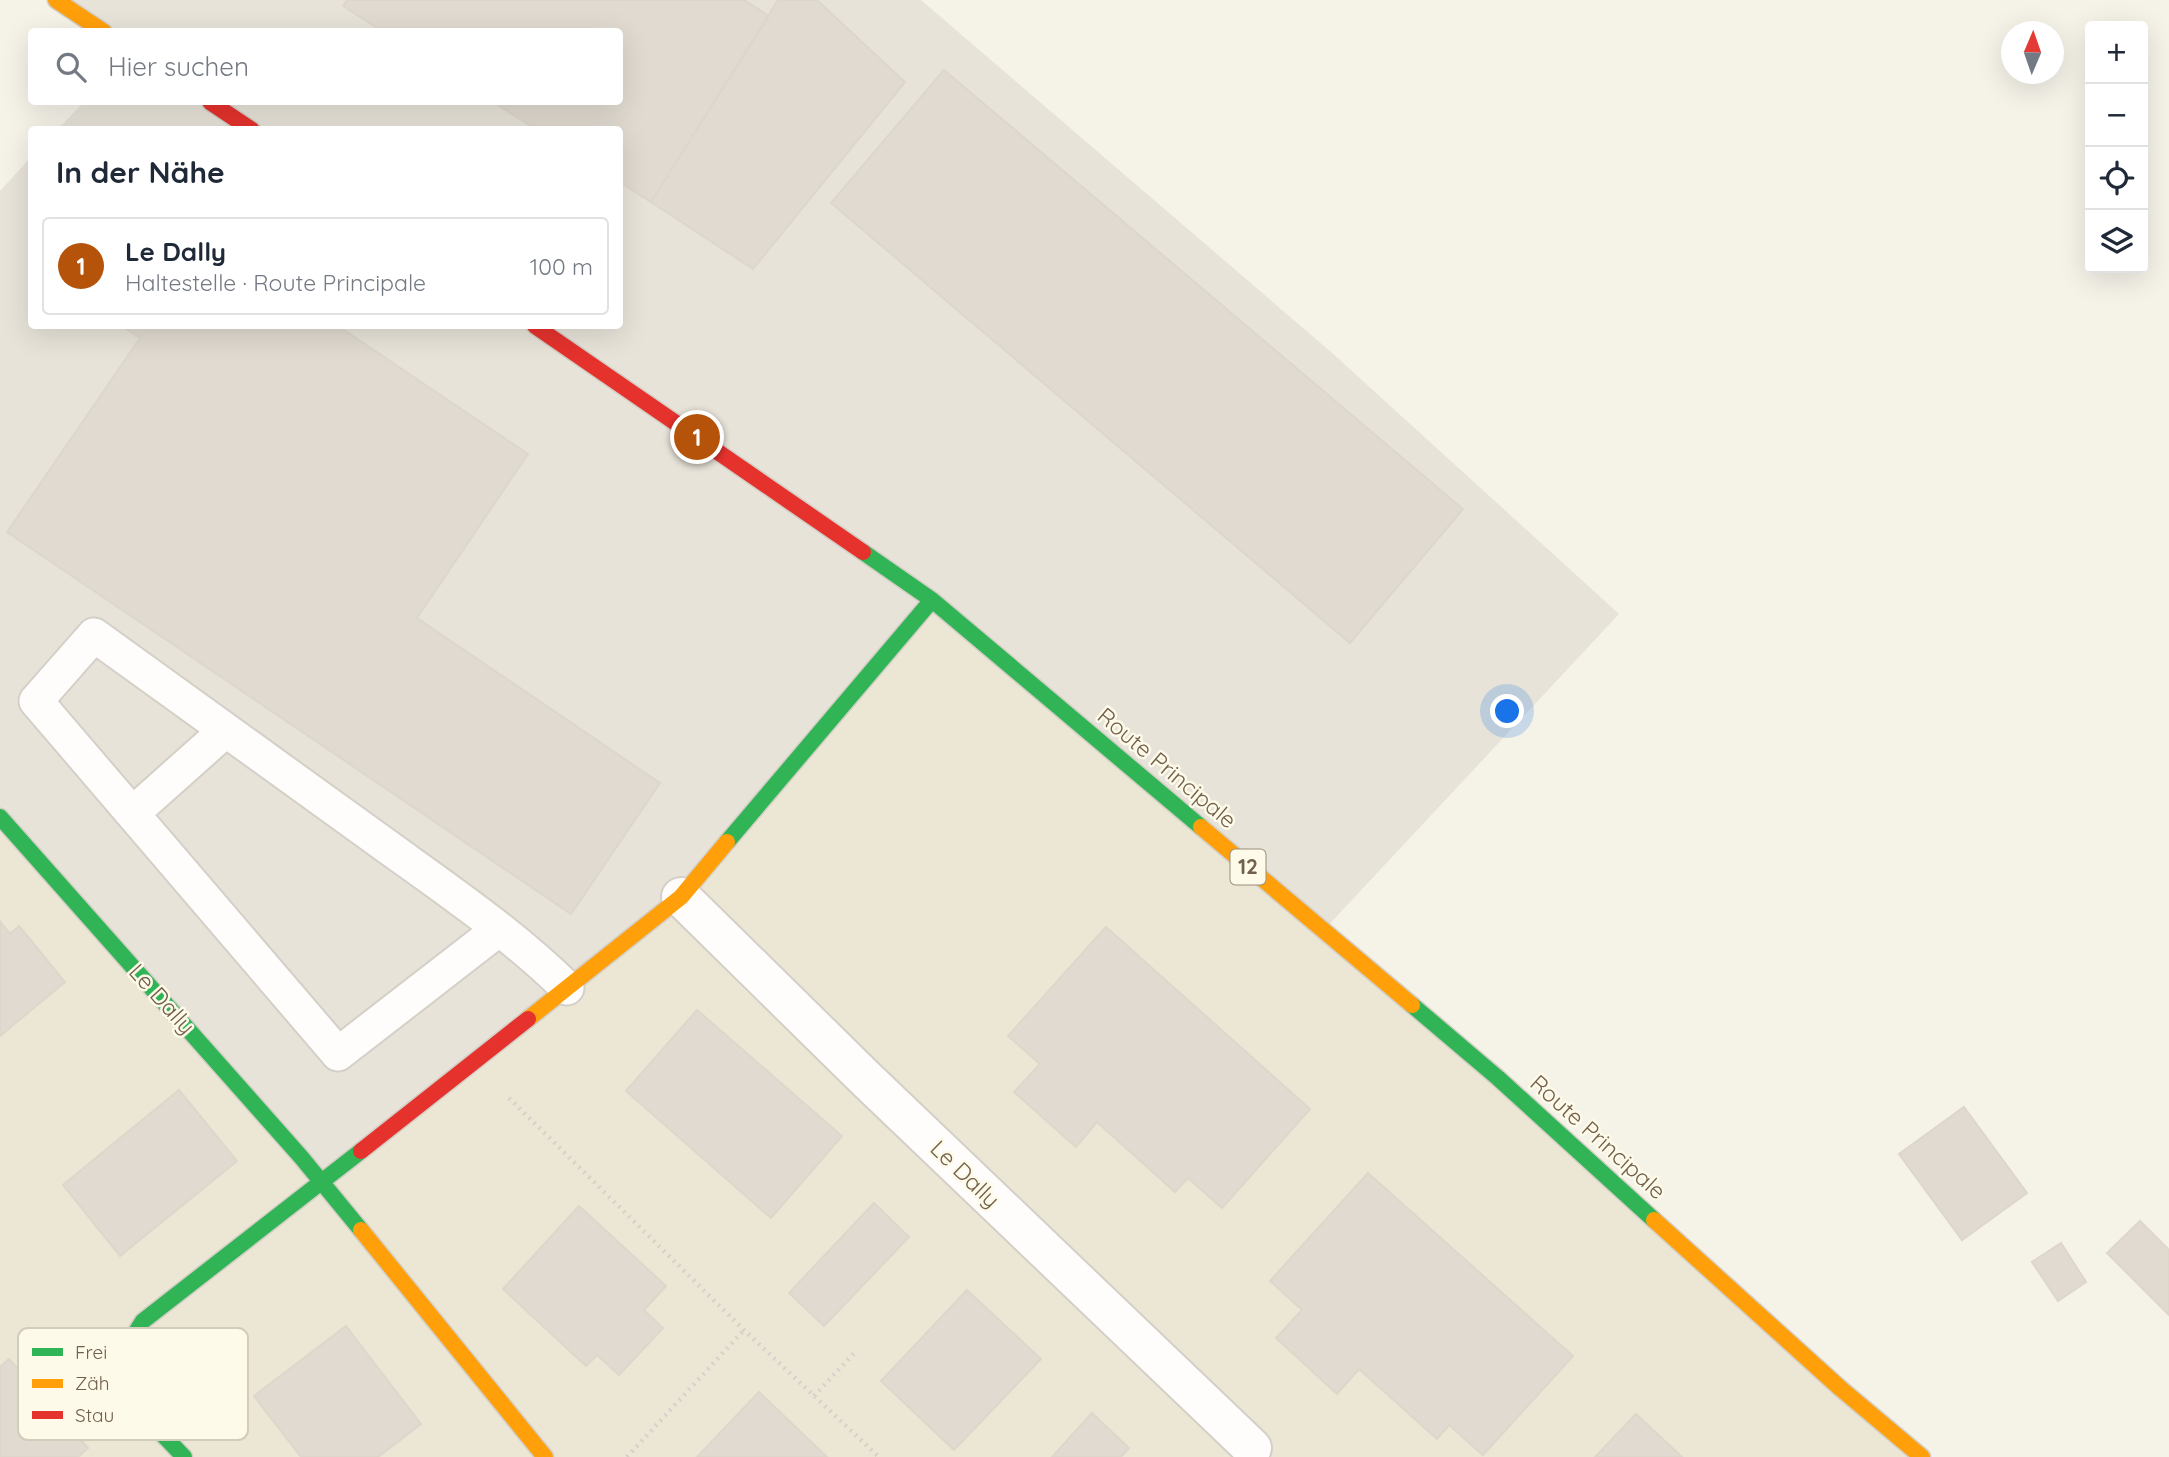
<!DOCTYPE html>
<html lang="de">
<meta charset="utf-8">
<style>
:root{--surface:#fff;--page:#f6f6f7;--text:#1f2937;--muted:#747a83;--line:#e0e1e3;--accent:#b45309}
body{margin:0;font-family:Quicksand,sans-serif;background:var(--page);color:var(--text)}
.controls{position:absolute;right:21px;top:21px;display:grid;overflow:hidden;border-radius:7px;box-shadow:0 7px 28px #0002}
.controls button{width:63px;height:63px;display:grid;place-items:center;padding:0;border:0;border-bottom:2px solid var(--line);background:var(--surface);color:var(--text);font:35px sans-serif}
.compass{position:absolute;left:2001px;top:21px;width:63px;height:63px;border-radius:50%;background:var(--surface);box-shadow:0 7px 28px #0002;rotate:2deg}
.you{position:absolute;left:1508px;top:712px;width:24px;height:24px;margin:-18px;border:5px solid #fff;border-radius:50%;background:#1a73e8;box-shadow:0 0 0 10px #1a73e833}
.badge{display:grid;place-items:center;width:46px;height:46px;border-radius:50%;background:var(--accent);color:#fff;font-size:23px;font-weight:700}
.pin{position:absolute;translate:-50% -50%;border:4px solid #fff;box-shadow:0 2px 7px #0006}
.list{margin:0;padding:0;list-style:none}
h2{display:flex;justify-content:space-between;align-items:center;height:91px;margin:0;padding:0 28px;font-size:30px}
h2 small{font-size:23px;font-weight:400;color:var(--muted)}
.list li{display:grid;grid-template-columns:46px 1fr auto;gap:21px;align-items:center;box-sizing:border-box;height:98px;margin:0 14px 14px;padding:0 14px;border:2px solid var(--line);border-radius:7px}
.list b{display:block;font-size:26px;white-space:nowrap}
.list p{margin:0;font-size:23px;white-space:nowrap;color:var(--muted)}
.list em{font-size:23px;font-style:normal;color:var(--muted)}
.icon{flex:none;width:38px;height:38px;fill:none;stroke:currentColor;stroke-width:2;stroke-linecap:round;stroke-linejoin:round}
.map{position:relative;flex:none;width:2169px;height:1457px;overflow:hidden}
.search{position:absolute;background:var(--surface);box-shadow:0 7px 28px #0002;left:28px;top:28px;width:595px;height:77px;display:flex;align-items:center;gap:18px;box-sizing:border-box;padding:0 24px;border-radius:7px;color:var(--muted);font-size:26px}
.panel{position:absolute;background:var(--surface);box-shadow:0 7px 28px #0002;left:28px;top:126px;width:595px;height:203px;border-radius:7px}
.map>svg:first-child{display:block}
.residential{fill:#ece6d5}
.industrial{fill:#e7e3d9}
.building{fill:#e0dad0;stroke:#ddd7cb;stroke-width:2}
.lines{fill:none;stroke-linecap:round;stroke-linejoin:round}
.lane-casing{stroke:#d4cfc7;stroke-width:37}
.street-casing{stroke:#d4cfc7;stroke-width:42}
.fast-casing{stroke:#d3cec5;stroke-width:19}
.slow-casing{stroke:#d3cec5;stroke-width:19}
.jam-casing{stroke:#d3cec5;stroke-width:19}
.path{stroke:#d6d1ca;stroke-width:4.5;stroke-dasharray:2 5;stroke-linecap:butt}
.lane{stroke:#fefdfc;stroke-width:33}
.street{stroke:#fefdfc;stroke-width:38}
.fast{stroke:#30b455;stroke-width:16}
.slow{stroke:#ff9f0a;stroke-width:16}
.jam{stroke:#e5322d;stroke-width:16}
.labels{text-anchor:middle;stroke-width:5;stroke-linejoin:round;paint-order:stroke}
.shield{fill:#fefae9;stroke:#9b8e7a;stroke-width:2}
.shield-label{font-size:21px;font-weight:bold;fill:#71604b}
.street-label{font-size:23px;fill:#71604b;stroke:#fefae9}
.key{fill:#fefae9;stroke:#d4ccba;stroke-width:2}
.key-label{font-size:19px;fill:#71604b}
</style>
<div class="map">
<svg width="2169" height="1457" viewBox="0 0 2169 1457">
<rect width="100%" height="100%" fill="#f5f2e8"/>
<path class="residential" d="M932,600L1922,1457H0V817Z"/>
<path class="industrial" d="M56,0H921L1331,352L1619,614L1323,931L932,600L681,897L320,1184L0,817V191L31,157L32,326H620V130L58,129L84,102H620V32L103,31Z"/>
<path class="building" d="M347,0H744L769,16L651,202L620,182V130H537L493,102H620V32H383L343,6Z
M778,0H817L905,82L753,269L651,202Z
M944,70L1463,509L1350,643L831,203Z
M122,326H338L528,454L417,618L660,783L571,914L7,532L140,338Z
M0,921L10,934L19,926L65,982L0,1036Z
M1106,927L1310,1109L1222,1208L1188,1178L1175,1192L1097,1122L1076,1147L1014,1092L1040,1064L1008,1036Z
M697,1010L842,1136L771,1218L626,1091Z
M179,1090L237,1161L120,1256L63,1185Z
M1964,1107L2027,1193L1962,1240L1899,1154Z
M1368,1173L1573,1356L1483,1455L1449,1425L1437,1439L1359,1369L1337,1394L1276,1338L1302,1310L1270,1281Z
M874,1203L909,1237L824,1326L789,1293Z
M579,1206L666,1286L644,1310L663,1328L619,1375L597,1355L586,1366L503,1289Z
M2140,1221L2169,1250V1315L2107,1253Z
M2061,1243L2086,1282L2058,1301L2032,1262Z
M967,1290L1041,1359L954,1450L881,1381Z
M346,1326L421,1424L378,1457H301L254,1396Z
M9,1359L88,1448L78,1457H0V1367Z
M759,1392L827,1457H697Z
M1092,1413L1129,1448L1121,1457H1052Z
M1636,1414L1682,1457H1595Z"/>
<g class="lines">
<g class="lane-casing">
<path id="lane" d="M133,813L226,730
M498,930L338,1054L36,701L94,635C188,702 281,770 374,837C440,885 509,931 567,988"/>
</g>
<g class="street-casing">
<path id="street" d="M681,897L865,1078L1252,1448"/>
</g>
<g class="fast-casing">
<path id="fast" d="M863,552L932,600L1201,827
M0,817L301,1157L361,1230
M727,842L932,600
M1412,1005L1498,1078L1654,1220
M184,1457C142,1412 101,1382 143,1321L361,1151"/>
</g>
<g class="slow-casing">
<path id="slow" d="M56,0L104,32
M1201,827L1412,1005
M528,1019L681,897L727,842
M1654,1220L1840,1388L1922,1457
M361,1230L545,1457"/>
</g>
<g class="jam-casing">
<path id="jam" d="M210,102L252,130
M535,326L863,552
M361,1151L528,1019"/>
</g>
<path class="path" d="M509,1098L744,1330L879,1457
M814,1396L856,1351
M627,1457L744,1330"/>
<use href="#lane" class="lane"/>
<use href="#street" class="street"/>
<use href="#fast" class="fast"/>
<use href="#slow" class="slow"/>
<use href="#jam" class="jam"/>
</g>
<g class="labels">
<rect class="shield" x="1230.5" y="849.5" width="35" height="35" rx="5"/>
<g class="shield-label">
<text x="1248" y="874">12</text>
</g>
<g class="street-label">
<text transform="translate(1167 768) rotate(40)" y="8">Route Principale</text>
<text transform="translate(162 999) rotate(48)" y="8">Le Dally</text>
<text transform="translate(1598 1137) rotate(42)" y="8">Route Principale</text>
<text transform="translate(965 1174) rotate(44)" y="8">Le Dally</text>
</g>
</g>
<rect x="18" y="1328" width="230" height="112" rx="10" class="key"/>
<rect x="32" y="1348" width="31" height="8" fill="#30b455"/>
<rect x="32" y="1379" width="31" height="9" fill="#ff9f0a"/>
<rect x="32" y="1411" width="31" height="8" fill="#e5322d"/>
<g class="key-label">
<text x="75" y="1359">Frei</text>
<text x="75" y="1390">Zäh</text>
<text x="75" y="1422">Stau</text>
</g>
</svg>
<div class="controls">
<button>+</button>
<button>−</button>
<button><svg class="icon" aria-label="locate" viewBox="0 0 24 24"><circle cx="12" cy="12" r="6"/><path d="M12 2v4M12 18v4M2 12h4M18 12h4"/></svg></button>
<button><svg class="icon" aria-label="layers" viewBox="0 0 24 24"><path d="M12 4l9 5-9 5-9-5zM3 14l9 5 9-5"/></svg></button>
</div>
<svg class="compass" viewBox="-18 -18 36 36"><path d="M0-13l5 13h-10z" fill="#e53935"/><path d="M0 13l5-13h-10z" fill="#747a83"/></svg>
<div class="you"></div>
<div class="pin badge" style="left:697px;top:437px">1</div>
<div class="search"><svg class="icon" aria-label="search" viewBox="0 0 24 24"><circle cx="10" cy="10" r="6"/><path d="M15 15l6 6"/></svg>Hier suchen</div>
<section class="panel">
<h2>In der Nähe<small></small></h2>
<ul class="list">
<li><span class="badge">1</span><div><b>Le Dally</b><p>Haltestelle · Route Principale</p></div><em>100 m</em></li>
</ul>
</section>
</div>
